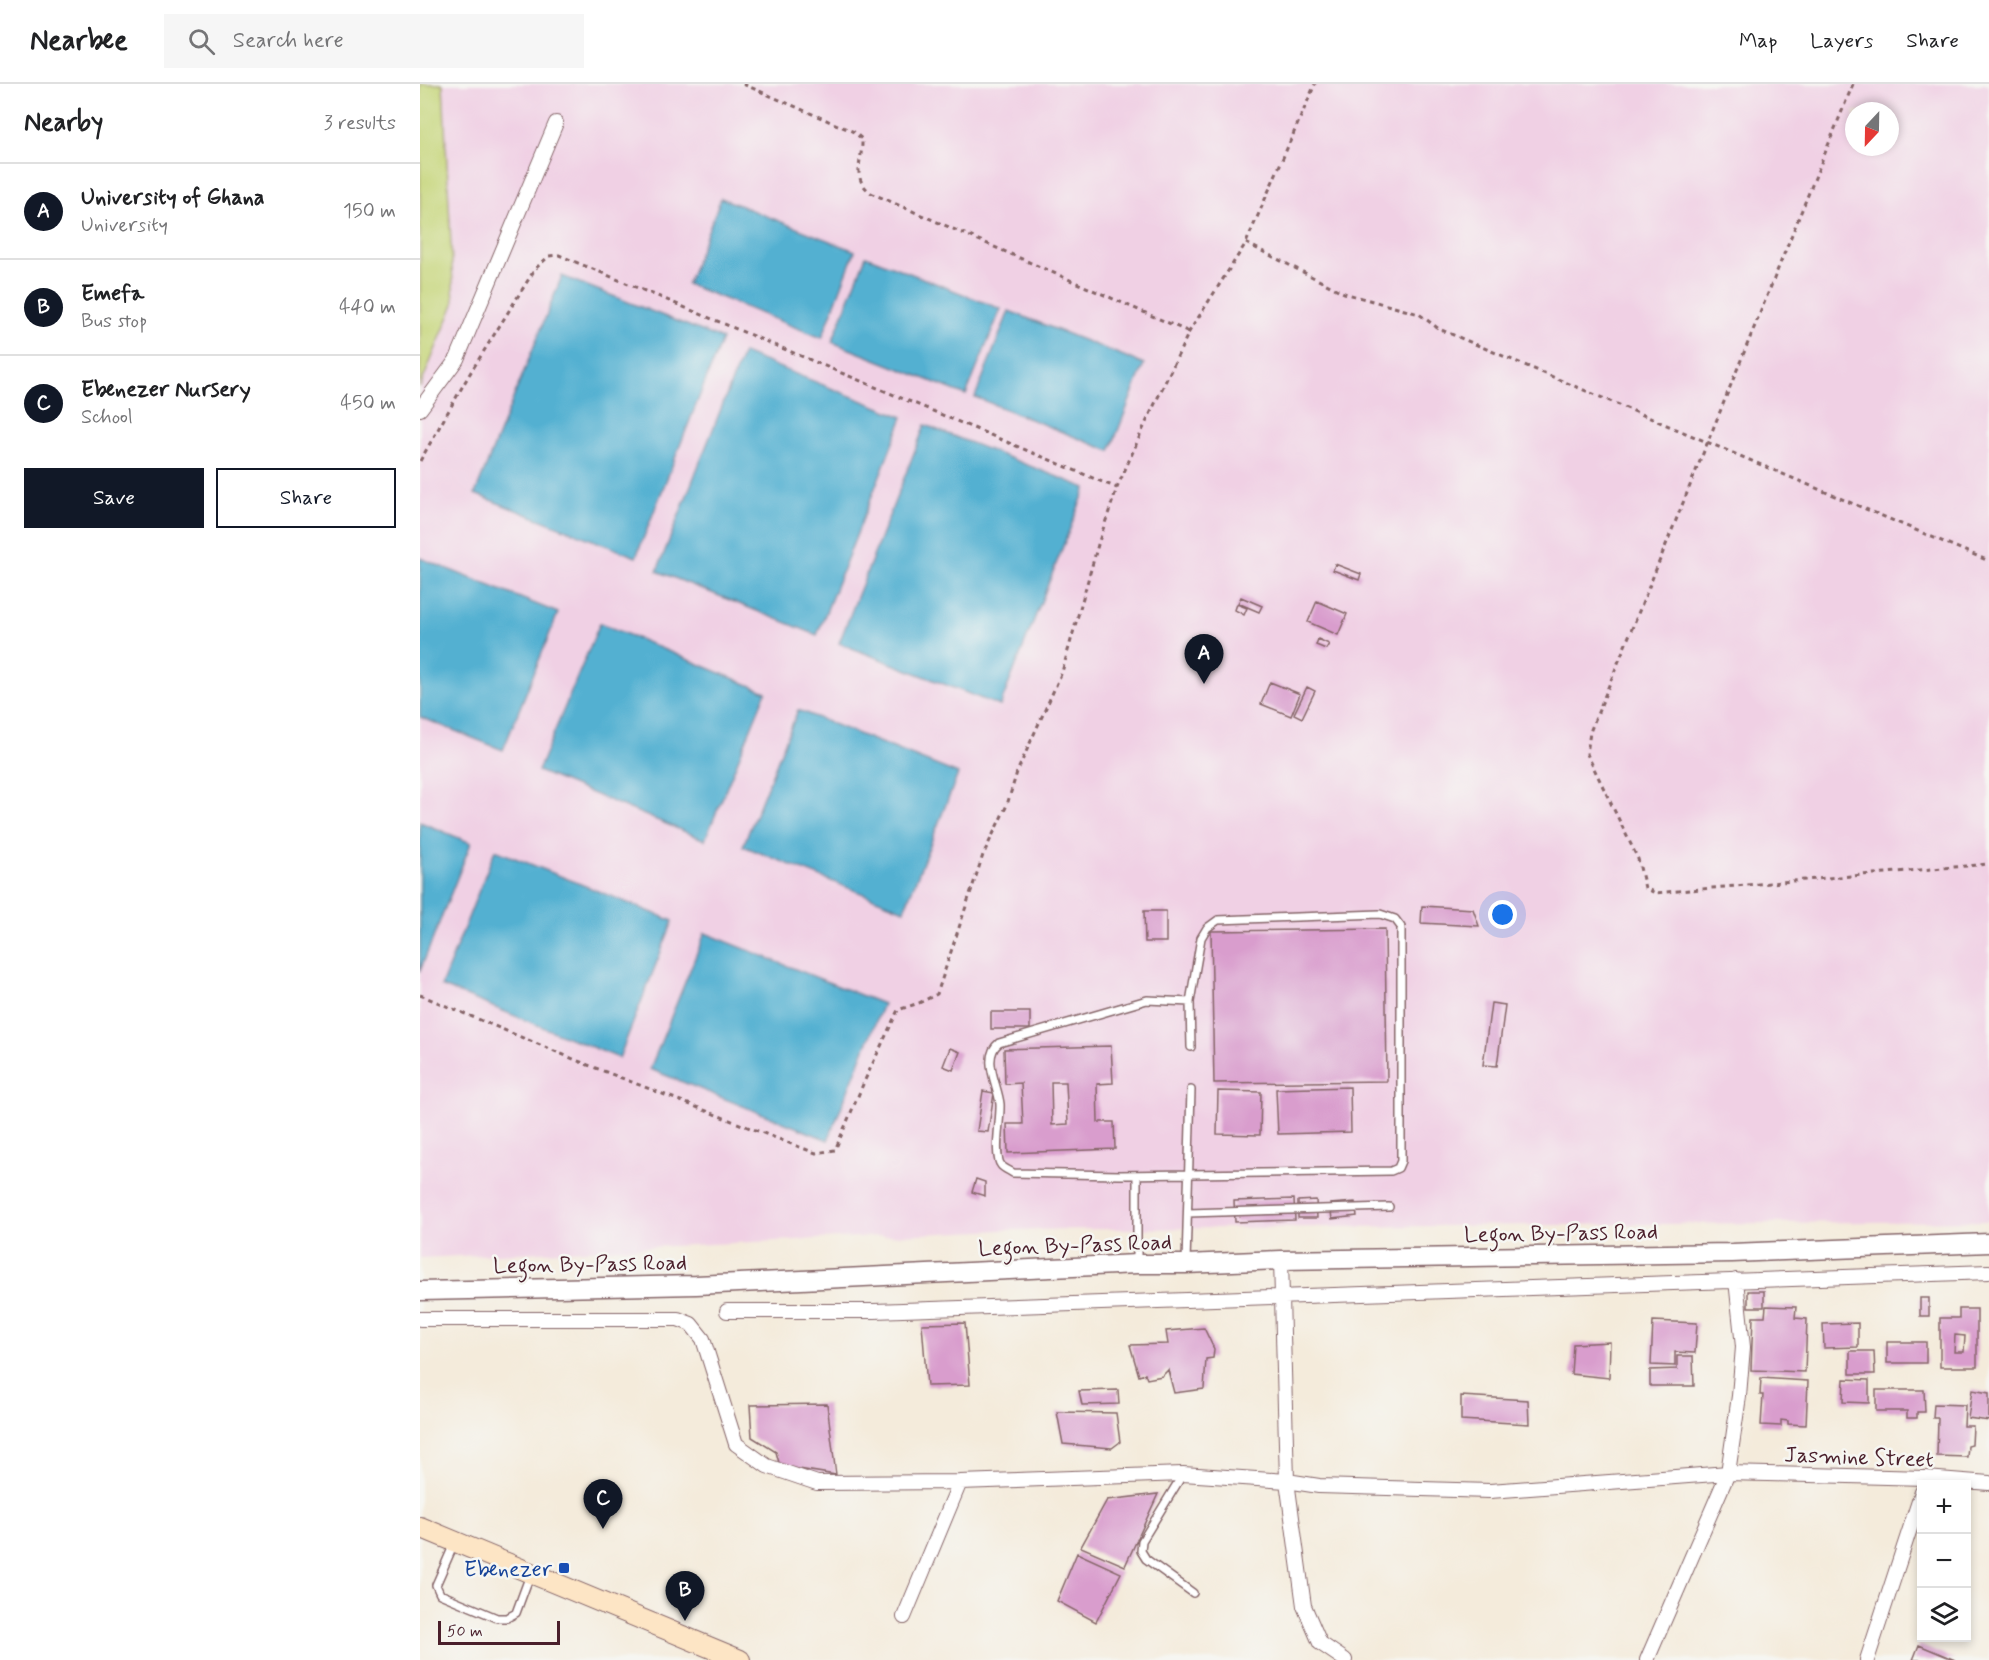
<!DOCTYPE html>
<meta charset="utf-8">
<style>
:root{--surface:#fff;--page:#f6f6f6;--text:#202124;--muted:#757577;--line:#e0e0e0;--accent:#111827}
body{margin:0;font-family:Mynerve,sans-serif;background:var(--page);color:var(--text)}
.controls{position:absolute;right:18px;bottom:18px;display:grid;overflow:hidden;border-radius:0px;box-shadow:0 3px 9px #0003}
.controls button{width:54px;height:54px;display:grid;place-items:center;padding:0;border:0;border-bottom:2px solid var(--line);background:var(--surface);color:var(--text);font:30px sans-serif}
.compass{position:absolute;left:1425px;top:18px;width:54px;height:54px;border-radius:50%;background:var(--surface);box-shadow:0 3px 9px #0003;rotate:202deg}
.scale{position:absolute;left:18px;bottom:15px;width:122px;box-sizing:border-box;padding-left:6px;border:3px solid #4a1f2b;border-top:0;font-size:16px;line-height:21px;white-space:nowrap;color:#4a1f2b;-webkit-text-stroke:4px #f6f6f2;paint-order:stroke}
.you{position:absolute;left:1083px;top:831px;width:21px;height:21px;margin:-15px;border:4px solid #fff;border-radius:50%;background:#1a73e8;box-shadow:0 0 0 9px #1a73e833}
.badge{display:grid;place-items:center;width:39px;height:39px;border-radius:50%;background:var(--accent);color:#fff;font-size:20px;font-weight:700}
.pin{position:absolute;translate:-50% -50px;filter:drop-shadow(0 2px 3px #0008)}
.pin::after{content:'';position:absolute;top:32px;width:21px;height:18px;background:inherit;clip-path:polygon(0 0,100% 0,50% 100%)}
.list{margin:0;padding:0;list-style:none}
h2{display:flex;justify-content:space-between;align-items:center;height:78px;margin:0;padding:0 24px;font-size:26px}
h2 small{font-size:20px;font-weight:400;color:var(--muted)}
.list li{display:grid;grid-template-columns:39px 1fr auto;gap:18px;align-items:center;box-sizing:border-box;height:96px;padding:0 24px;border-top:2px solid var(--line)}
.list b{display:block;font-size:22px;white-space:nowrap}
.list p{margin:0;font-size:20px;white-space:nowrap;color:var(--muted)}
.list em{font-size:20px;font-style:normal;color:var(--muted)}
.actions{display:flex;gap:12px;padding:18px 24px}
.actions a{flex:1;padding:14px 0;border:2px solid var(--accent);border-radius:0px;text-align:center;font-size:21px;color:var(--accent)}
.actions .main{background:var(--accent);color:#fff}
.icon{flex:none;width:33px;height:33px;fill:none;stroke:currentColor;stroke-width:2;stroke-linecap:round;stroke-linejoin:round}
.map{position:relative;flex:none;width:1569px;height:1576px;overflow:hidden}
header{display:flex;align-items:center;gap:36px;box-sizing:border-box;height:84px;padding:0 30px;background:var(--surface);border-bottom:2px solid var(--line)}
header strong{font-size:28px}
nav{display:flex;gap:33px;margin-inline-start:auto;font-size:21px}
.search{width:420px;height:54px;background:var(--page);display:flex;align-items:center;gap:15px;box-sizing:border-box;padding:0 21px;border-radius:0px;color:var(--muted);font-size:22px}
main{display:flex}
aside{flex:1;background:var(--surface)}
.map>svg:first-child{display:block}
.built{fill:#f0d0e4;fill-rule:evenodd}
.green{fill:#c4d476;stroke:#877a50;stroke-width:1.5}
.water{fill:#52b0d1;stroke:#4e687e;stroke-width:1.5}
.building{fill:#d99dcd;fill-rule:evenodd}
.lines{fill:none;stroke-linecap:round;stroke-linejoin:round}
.service-casing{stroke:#866669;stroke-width:10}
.minor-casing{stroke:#866669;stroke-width:16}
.tertiary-casing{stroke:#866669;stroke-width:21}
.secondary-casing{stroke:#866669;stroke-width:22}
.path{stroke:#866669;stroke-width:3;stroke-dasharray:4.5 4.5;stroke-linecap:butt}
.service{stroke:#fff;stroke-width:7}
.minor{stroke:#fff;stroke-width:14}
.tertiary{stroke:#fff;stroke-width:18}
.secondary{stroke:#fde5c5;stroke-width:20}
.transit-dot{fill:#1a4fb4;stroke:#f6f6f2;stroke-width:2}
.labels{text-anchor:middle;stroke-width:5;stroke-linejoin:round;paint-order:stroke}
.street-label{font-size:22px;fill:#4a1f2b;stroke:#f6f6f2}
.transit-label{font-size:22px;fill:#164399;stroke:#f6f6f2;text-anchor:end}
</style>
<header>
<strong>Nearbee</strong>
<div class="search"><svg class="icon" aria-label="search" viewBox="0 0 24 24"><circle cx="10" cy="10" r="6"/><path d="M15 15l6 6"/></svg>Search here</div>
<nav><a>Map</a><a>Layers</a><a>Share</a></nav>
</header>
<main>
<aside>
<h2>Nearby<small>3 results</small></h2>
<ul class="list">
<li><span class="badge">A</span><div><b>University of Ghana</b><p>University</p></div><em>150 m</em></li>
<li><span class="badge">B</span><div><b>Emefa</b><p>Bus stop</p></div><em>440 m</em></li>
<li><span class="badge">C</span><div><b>Ebenezer Nursery</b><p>School</p></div><em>450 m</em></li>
</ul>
<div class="actions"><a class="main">Save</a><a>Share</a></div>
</aside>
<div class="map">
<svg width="1569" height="1576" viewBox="0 0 1569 1576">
<rect width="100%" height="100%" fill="#f6f6f2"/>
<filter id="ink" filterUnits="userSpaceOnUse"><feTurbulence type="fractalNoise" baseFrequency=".0167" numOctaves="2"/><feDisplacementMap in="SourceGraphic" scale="12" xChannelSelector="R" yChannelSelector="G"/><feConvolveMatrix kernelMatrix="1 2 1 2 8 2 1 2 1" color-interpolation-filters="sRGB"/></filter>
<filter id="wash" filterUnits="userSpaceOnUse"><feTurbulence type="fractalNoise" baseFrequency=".008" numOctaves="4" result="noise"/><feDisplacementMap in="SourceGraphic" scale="24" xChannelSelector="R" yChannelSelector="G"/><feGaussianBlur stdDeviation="1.35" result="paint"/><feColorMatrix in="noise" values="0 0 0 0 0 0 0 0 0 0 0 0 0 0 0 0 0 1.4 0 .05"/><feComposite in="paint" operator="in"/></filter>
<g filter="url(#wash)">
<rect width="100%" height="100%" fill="#f4ebdb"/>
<path class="built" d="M0,0H1569V1137L583,1146L0,1174ZM1434,27H1470V63H1434Z"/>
<path class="green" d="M0,0H23L34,220L0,303Z"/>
<path class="water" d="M301,114L435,167L402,254L267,200Z
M446,172L581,225L546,311L412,258Z
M142,192L302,255L216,473L55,410Z
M589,227L724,280L690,367L555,313Z
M323,269L483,333L397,551L237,487Z
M505,341L666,404L580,622L419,559Z
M0,474L138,529L83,666L0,633Z
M180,539L346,608L285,756L118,687Z
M378,626L538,690L484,826L323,762Z
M0,738L51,759L0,887Z
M75,766L253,837L199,974L21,902Z
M285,849L463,920L408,1056L230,985Z"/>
<g id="blocks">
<path class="building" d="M915,480L941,490L939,496L913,486Z
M821,513L842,522L839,528L818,519Z
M897,517L927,530L918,551L888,538Z
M817,520L827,524L824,531L815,526Z
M898,555L909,560L906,565L896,561Z
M850,598L880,610L871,632L841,620Z
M887,603L895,607L882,634L874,630Z
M1002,822L1053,825L1059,842L1001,839Z
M724,827H746V858H725Z
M965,845L967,997L794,999L791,847Z
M1071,919L1085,921L1077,982L1063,981Z
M571,928H610V945H571Z
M691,962L693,999L677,1000L678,1038H694L695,1065L588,1069L587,1040H603L601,999L585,1000L584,965ZM631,998H646L648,1040L632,1041Z
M530,964L540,968L533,986L523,982Z
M930,1003L931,1048L858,1050L856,1005Z
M563,1007L574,1009L568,1048L557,1047Z
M798,1007L841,1008L840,1051L797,1050Z
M556,1095L565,1098V1112L552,1108Z
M874,1115L875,1136L815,1138L814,1117Z
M896,1116L897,1134H878V1117Z
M935,1118L937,1132L912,1135L910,1120Z
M1328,1207H1344V1223H1328Z
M1500,1214H1509V1232H1500Z
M1346,1222L1376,1223L1375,1234L1387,1235L1385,1288L1331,1286L1333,1233H1345Z
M1539,1225H1557V1283H1520V1234H1539ZM1535,1251L1545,1252L1544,1268H1534Z
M1233,1237L1277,1239L1275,1269L1255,1268V1282L1231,1281Z
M545,1239L550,1301L507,1302L502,1240Z
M1438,1239V1263L1404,1264L1403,1240Z
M784,1244L794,1265L793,1274L786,1275L784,1305L754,1309L748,1286L742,1292L727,1295L725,1290L719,1292L710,1261L748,1260L746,1247Z
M1190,1258L1189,1294L1151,1290L1153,1260Z
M1467,1258H1506V1279H1467Z
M1430,1267H1454L1455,1290H1430Z
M1257,1272H1273L1274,1302H1230V1286L1257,1285Z
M1341,1294L1388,1297L1386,1341L1368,1340V1337L1361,1336V1342L1341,1341L1343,1311H1340Z
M1424,1295L1449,1296V1319L1423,1318Z
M698,1306L699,1320L662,1321L659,1307Z
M1456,1306H1504L1505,1328H1497V1334H1487V1327H1456Z
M1552,1306L1569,1309V1337L1548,1334Z
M1041,1312L1108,1316L1109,1340L1041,1336Z
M407,1320L416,1391L360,1382L356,1368L332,1353L330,1321Z
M1514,1320L1545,1321L1544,1342H1553L1552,1361L1548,1362L1547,1373L1517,1372L1518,1334H1513Z
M637,1328L696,1329L700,1358L692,1364L643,1360Z
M738,1410L705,1482L661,1463L687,1416Z
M657,1469L701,1489L676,1538L637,1517Z
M1499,1561L1535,1576H1493Z"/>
</g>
</g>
<g filter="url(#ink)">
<use href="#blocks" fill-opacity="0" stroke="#866669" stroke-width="1.5"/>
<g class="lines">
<g class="service-casing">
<path id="service" d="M770,918L727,916L579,959C561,973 578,1001 580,1020C581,1034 573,1071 581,1081C583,1084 590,1087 593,1089L700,1091L971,1087L978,1084L981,1077V843L975,835L960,830L798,836L787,844L781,854L770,918L771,963
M768,1129L969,1123
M717,1178V1091
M766,1178L771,1006
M763,1390L722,1457L721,1467L726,1475L773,1509
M34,1460L16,1501L20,1510L77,1534H87L96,1529L110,1491"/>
</g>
<g class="minor-casing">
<path id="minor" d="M0,325L37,275L136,39
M861,1176L867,1397L884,1522L900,1559L925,1576
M307,1227H454L1569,1188
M0,1235H258L271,1240L283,1255L316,1360L347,1382L397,1399L540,1398L763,1390L867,1397L899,1402L1070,1407L1308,1389L1506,1394L1569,1399
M484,1533L540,1398
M1227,1576L1308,1389L1319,1312L1323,1263L1316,1196
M1447,1576L1502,1408"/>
</g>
<g class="tertiary-casing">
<path id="tertiary" d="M0,1207L276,1201L717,1180H766L861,1176L1312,1169L1569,1159"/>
</g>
<g class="secondary-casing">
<path id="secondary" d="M0,1443L320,1576"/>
</g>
<path class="path" d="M323,0L434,48L442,55C443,78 430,92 451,109L769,248
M1433,0L1170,648L1167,670L1218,775L1225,804L1235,809L1569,780
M826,159L924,209L999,230L1019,245L1569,477
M0,377L49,291L115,185L129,172L139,171L697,404
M0,911L168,981L374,1061L396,1069L415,1066L444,998L478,926L499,919L517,910L563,771L587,721L597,688L642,588L679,457L697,404L722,347L769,248L826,159L895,0"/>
<use href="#service" class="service"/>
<use href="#minor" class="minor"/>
<use href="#tertiary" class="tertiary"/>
<use href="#secondary" class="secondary"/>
</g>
</g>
<rect class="transit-dot" x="138" y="1478" width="12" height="12" rx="3"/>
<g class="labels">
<g class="street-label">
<text transform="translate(1141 1148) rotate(-1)" y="8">Legon By-Pass Road</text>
<text transform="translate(655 1160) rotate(-2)" y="8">Legon By-Pass Road</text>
<text transform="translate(170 1179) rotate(-1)" y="8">Legon By-Pass Road</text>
<text transform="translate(1439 1372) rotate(2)" y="8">Jasmine Street</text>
</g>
<g class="transit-label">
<text x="132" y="1492">Ebenezer</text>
</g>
</g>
</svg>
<div class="controls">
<button>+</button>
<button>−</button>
<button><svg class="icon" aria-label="layers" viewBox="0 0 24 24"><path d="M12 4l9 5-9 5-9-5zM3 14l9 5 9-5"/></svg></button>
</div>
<svg class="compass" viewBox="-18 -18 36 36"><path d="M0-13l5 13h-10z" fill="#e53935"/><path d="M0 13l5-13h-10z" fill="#757577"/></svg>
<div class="scale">50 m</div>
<div class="you"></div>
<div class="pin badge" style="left:784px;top:600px">A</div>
<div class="pin badge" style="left:265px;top:1537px">B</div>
<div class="pin badge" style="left:183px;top:1445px">C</div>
</div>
</main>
